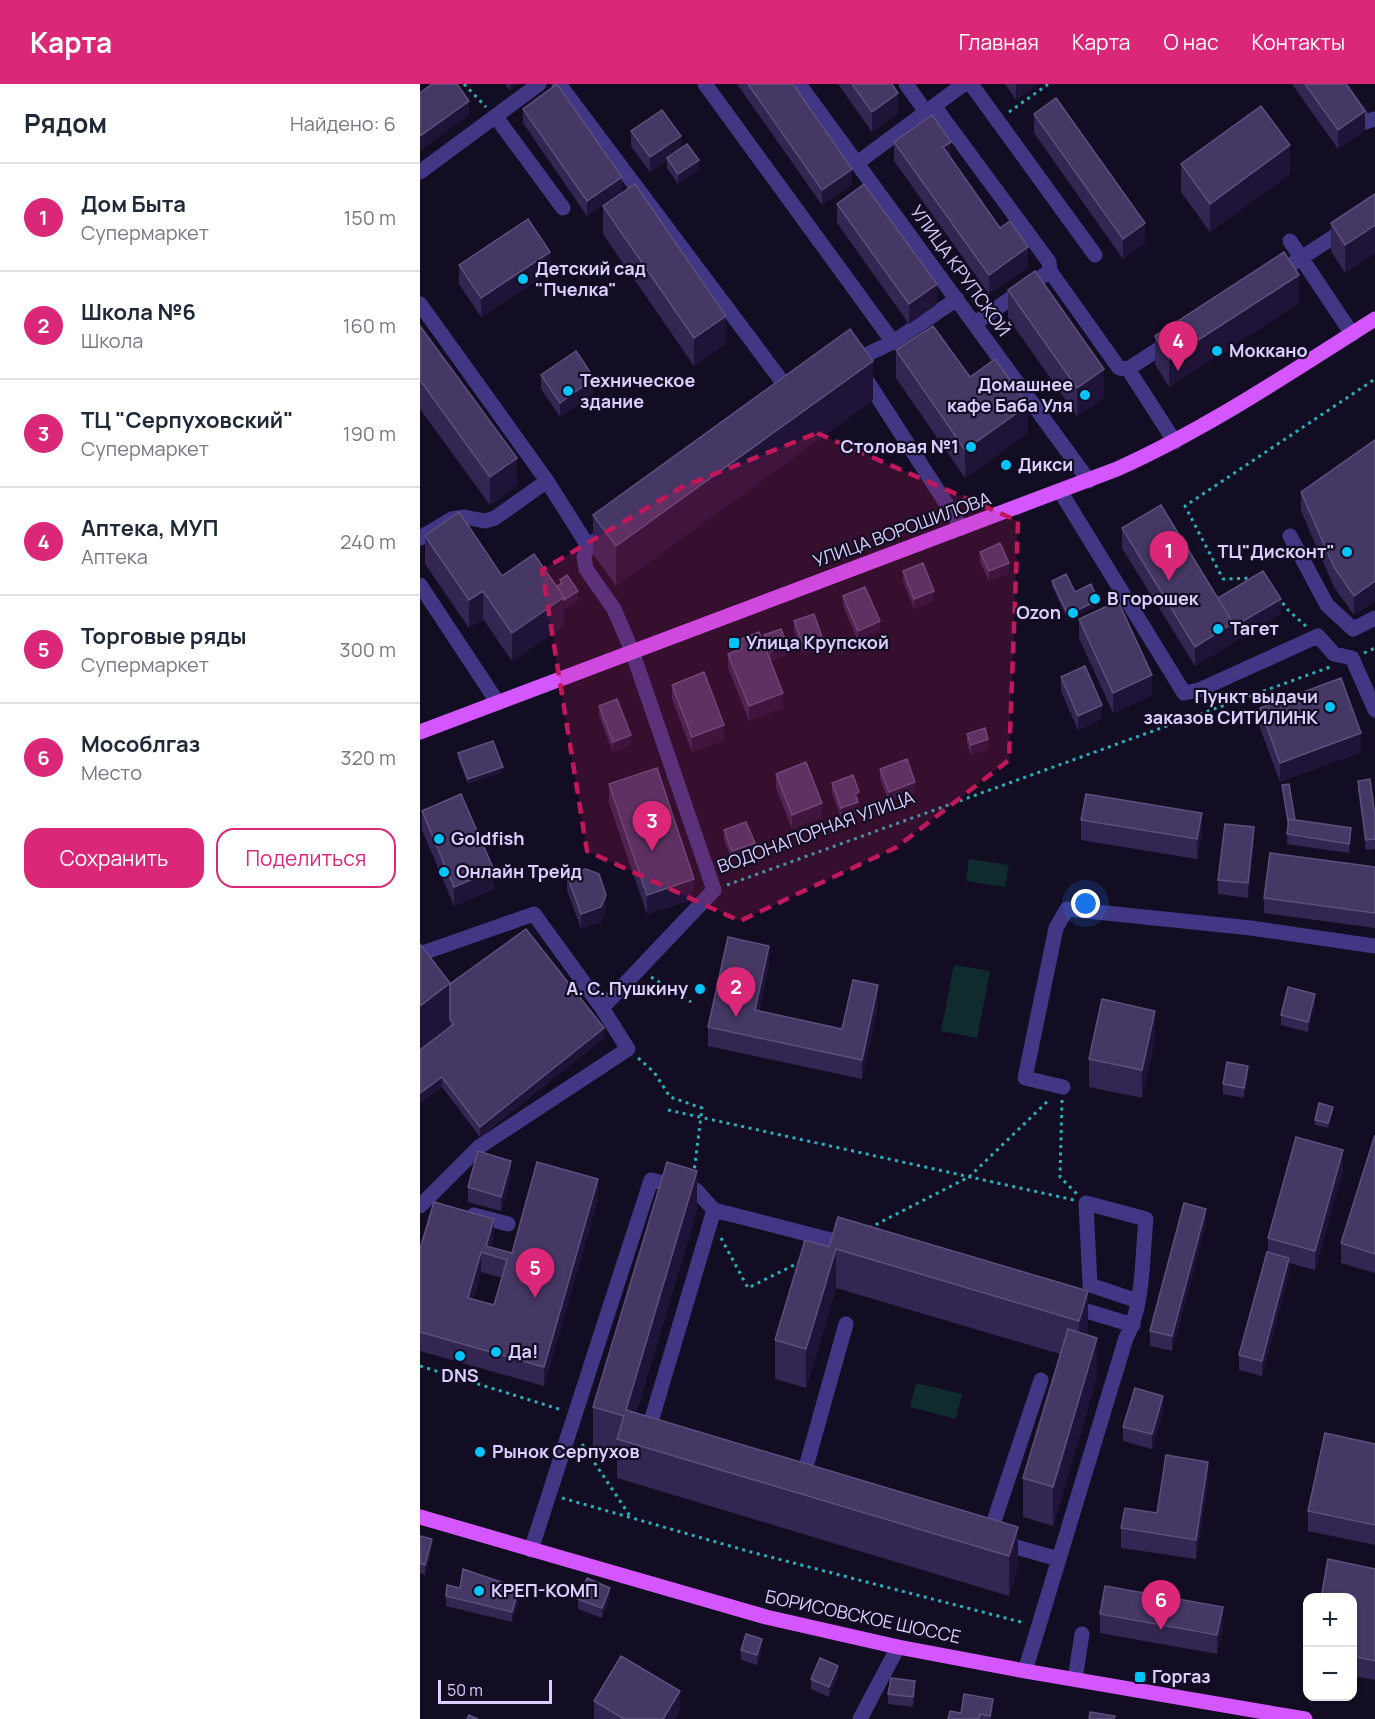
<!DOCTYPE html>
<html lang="ru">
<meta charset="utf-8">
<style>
:root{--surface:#fff;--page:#f6f6f7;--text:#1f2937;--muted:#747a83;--line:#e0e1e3;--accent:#db2777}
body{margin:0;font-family:Manrope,sans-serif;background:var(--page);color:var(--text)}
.controls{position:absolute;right:18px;bottom:18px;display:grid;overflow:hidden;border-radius:12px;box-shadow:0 2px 4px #0004}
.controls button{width:54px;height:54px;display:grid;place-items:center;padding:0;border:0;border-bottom:2px solid var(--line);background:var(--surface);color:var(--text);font:30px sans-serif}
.scale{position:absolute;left:18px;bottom:15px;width:114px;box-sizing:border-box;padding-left:6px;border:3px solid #dacfff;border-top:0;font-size:16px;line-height:21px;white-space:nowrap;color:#dacfff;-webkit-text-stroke:4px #130d23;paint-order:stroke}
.you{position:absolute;left:666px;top:820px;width:21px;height:21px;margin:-15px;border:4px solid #fff;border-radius:50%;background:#1a73e8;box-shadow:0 0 0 9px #1a73e833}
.badge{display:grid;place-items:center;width:39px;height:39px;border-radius:50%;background:var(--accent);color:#fff;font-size:20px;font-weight:700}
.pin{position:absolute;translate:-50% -50px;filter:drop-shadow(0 2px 3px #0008)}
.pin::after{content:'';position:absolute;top:32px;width:21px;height:18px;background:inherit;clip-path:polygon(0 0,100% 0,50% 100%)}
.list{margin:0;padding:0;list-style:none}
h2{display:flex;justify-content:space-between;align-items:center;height:78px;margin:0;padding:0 24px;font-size:26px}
h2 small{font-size:20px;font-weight:400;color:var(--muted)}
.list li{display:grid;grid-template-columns:39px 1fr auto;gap:18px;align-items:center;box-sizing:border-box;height:108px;padding:0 24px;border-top:2px solid var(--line)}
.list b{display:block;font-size:22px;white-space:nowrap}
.list p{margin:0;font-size:20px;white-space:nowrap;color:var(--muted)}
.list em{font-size:20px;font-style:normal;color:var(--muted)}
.actions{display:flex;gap:12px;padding:18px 24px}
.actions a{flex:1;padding:14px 0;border:2px solid var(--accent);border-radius:18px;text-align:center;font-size:21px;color:var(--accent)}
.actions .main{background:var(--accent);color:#fff}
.map{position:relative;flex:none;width:955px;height:1635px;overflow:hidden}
header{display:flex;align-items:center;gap:36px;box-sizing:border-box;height:84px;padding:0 30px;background:var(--accent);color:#fff}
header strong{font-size:28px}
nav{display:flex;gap:33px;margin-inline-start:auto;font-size:21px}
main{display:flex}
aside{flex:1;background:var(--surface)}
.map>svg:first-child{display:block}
.green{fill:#102b2d}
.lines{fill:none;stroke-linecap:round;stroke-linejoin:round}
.path{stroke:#2ab0b8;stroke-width:3;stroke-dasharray:3 4.5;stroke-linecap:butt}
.minor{stroke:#423784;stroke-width:15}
.major{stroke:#d356ff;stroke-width:15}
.wall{fill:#342652;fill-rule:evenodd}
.shaded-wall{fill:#1f1437}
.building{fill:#453865;stroke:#5d507d;stroke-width:1.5;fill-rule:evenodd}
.marked{fill:#c2185b;fill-opacity:0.2;stroke:#c2185b;stroke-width:4.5;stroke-dasharray:12 8;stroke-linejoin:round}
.poi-dot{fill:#00c4fa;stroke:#130d23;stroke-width:2}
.labels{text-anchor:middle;stroke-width:4.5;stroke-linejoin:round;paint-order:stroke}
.poi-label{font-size:18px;font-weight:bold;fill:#dacfff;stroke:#130d23;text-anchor:start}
.street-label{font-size:18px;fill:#dacfff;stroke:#130d23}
</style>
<header>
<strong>Карта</strong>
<nav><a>Главная</a><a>Карта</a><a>О нас</a><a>Контакты</a></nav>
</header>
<main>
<aside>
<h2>Рядом<small>Найдено: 6</small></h2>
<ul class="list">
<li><span class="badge">1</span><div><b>Дом Быта</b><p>Супермаркет</p></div><em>150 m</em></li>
<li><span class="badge">2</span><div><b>Школа №6</b><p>Школа</p></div><em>160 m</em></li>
<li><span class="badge">3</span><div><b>ТЦ &quot;Серпуховский&quot;</b><p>Супермаркет</p></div><em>190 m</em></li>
<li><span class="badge">4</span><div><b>Аптека, МУП</b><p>Аптека</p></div><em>240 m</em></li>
<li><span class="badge">5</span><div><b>Торговые ряды</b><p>Супермаркет</p></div><em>300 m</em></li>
<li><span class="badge">6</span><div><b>Мособлгаз</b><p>Место</p></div><em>320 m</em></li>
</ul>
<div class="actions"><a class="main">Сохранить</a><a>Поделиться</a></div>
</aside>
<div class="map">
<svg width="955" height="1635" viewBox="0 0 955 1635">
<rect width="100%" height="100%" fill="#130d23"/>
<path class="green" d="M549,775L589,781L585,803L546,797Z
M534,881L570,887L557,954L521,947Z
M496,1299L542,1310L536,1335L490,1323Z"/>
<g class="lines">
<path class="path" d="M44,0L66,23
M589,28L627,1L633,0
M835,494L803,495L765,422L955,295
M858,513L868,526L887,543
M944,569L955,564
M307,801L910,583
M231,893L271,918
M218,974L234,988L250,1013L282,1024L274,1088
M642,1016L640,1093L657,1110
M248,1026L654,1116
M449,1144L549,1093L630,1015
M301,1154L328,1204L382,1177
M0,1282L142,1326
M162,1360L210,1432
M142,1414L331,1468L605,1539"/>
<path class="minor" d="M139,0L373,312
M285,0L473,258
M379,0L669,397
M551,0L675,171
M918,0L945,38L955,35
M514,22L629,178L630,187
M506,28L544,0
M76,33L143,124
M437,79L506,28L486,0
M0,88L119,0
M870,157L932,250
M855,191L955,126
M0,220L127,397L168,462
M554,240L630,187L699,284L708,285
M751,257L708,285L755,358
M431,278L473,258L537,215
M442,289L542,444
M640,407L764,609L779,606L898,552L914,570L932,574L955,626
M870,452L907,521L933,545L955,534
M0,454L32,435L44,433L65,437L75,434L127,397
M0,501L78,619
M0,870L114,830L182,924
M643,1003L605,994L636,844L647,825L831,844L955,862
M0,1122L59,1063L208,965L182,924L294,806L212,567L194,525L166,485L164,473L168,462L190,446
M54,1131L88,1140
M650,1222L713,1241
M227,1351L294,1126L430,1161
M382,1397L426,1240
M568,1455L621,1296
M579,1458L638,1475
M111,1466L231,1096L276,1106L294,1126
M605,1587L706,1254C724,1222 722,1172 726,1135L666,1119L670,1201L718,1217
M655,1595L662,1550
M440,1635L478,1563"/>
<path class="major" d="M0,648L697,385C788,344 871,288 955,235
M0,1433L346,1533L478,1563L605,1587L885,1635"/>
</g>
<path class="wall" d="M85,0H98L90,6Z
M317,0H373L432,100L402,121Z
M418,0H472L478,29L452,48Z
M585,0H618L596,16Z
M872,0H926L945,46L918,65Z
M103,25L202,108L167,132L103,39Z
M614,30L725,159L703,175L614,49Z
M211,47L261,65L279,86L258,100L247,84V76L230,88L211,62Z
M474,58L531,75L608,183L569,210L474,77Z
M761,80L870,90L790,148L761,108Z
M955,110V169L925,189L911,167V139Z
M417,120L517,220L489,240L417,139Z
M183,122L306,260L274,282L183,150Z
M39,181L130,188L61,233L39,200Z
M588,206L684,313L657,332L588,234Z
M879,219L749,303L735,280V252Z
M0,242L97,402L70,421L0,325Z
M476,266L608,349L545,394L476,294Z
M121,291L174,309L140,333L121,305Z
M453,316L196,502L173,470V431Z
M955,356V517L934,531L914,503L881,427V408Z
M702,444L798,514L861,529L775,582L702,464Z
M5,452L82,492L137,502L140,500V496L158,517L144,526V542L92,577L63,535L49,544L5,480Z
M560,468L589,489L569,497L560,478Z
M483,487L514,517L494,525L483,497Z
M632,497L655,508L678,521L648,536L632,502Z
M423,512L460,547L438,557L423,522Z
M659,535L732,611L693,629L659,554Z
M374,537L402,563L383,570L374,547Z
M344,551L367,571L351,577L344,561Z
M319,556L363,624L329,637L308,584V570L319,565Z
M641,593L682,635L658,646L641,607Z
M252,601L304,656L272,668L252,615Z
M179,622L211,661L193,668L179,632Z
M840,624L941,668L860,698L840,644Z
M547,650L568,665L551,671L547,660Z
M38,669L83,688L48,700L38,674Z
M460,685L495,708L469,718L460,695Z
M356,690L402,733L372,745L356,704Z
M938,697L955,732V765L946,766L938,707Z
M412,699L439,718L438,719V728L421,734L412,709Z
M189,700L274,815L227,830L189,719Z
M862,701L875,736L931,754L929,769L867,760L868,741Z
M2,727L74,805L34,822L2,746Z
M661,736L782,748L777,775L661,756Z
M304,746L335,768L312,777L304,756Z
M834,758L828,814L798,810V796Z
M955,783V844L844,829V814Z
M147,791L186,825L181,838L161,845L147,806Z
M349,881L339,927L422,945L458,921L442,995L288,962V943Z
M30,900L184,954L60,1053L22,1003L0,1019Z
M895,920L888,948L861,941V931Z
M735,955L722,1014L669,1003V975Z
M828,992L824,1014L803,1010V1000Z
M913,1028L908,1044L895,1041V1036Z
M955,1051V1189L921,1179V1159Z
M923,1086L895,1186L869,1179V1188L842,1292L819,1286V1271L848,1168V1154Z
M91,1092L81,1127L48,1118V1103Z
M178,1115L124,1302L0,1267V1165L74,1154L71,1163L92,1169ZM61,1188L82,1194L74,1221L53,1216Z
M277,1126L216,1329L598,1443V1482L589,1512L197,1394V1369L173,1362V1323Z
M786,1139L752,1267L730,1262V1247Z
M409,1163L668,1207V1246L666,1251L677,1293L633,1442L603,1433V1394L640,1270L416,1204L386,1304L355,1295V1256Z
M743,1327L732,1365L703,1357V1343Z
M955,1360V1461L888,1447V1427Z
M788,1397L776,1475L701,1464V1444L737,1429Z
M0,1452L12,1465L5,1491L0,1489Z
M955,1485V1596L933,1592V1514Z
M26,1512L99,1514L92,1538L26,1522Z
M190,1514L182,1534L158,1525V1515Z
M680,1530L803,1543L797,1570L680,1549Z
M342,1565L337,1581L321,1576V1566Z
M418,1592L409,1613L391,1605V1595Z
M495,1607L493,1623L468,1620V1610Z
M174,1617L260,1626L255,1635H174Z
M573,1625L571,1635H528L541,1629Z"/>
<path class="shaded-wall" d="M90,0H98L90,6Z
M596,0H618L596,16Z
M478,9V29L452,48V28Z
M49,17V31L0,67V52Z
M945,27V46L918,65V46Z
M261,52V66L247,74V76L230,88V73Z
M531,58V77L523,63Z
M870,61V90L790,148V120Z
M279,76V86L258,100V90Z
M432,85V100L402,121V106Z
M202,93V108L167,132V117Z
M725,139V159L703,175V155Z
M955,141V169L925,189V161Z
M608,163V183L569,210V191Z
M130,168V188L61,233V214Z
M879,191V219L749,303V275Z
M517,200V220L489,240V220Z
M306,232V260L274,282V254Z
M453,277V316L196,502V462Z
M684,285V313L657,332V304Z
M174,294V309L140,333V319Z
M608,321V349L545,394V366Z
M97,374V402L70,421V393Z
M589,479V489L569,497V487Z
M955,497V517L934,531V512Z
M63,507V535L49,544V516Z
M158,507V517L144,526V542L92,577V549L144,513Z
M514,507V517L494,525V515Z
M861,515V529L775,582V563L813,539Z
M678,516V521L648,536V531Z
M460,537V547L438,557V547Z
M402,553V563L383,570V560Z
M367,561V571L351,577V567Z
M732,591V611L693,629V609Z
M363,609V624L329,637V622Z
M682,621V635L658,646V632Z
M304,641V656L272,668V653Z
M941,649V668L860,698V679Z
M211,651V661L193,668V658Z
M568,655V665L551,671V661Z
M83,683V688L48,700V695Z
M495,698V708L469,718V708Z
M439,708V718L438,719V728L421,734V724L435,710Z
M402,719V733L372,745V731Z
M782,729V748L777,775V755Z
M834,743V758L828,814V799Z
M931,744V754L929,769V760Z
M335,759V768L312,777V767Z
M74,786V805L34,822V803Z
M274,795V815L227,830V811Z
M186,811V825L181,838L161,845V830Z
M349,862V881L335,946V926Z
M30,899V949L0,972V922Z
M458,901V921L442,995V976Z
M895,910V920L888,948V938Z
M735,927V955L722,1014V986Z
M184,944V954L60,1053V1043Z
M828,982V992L824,1014V1004Z
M22,993V1003L0,1019V1009Z
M913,1023V1028L908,1044V1039Z
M923,1066V1086L895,1186V1167Z
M91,1077V1092L81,1127V1113Z
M277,1087V1126L207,1358L206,1326Z
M178,1095V1115L124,1302V1283Z
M786,1125V1139L752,1267V1252Z
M74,1135V1154L69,1171L66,1162Z
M416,1165V1204L386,1304V1265Z
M61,1168V1188L48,1234V1214Z
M869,1174V1188L842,1292V1277Z
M668,1207V1246L659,1276V1237Z
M677,1254V1293L633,1442V1403Z
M743,1312V1327L732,1365V1350Z
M788,1378V1397L776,1475V1456Z
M598,1443V1482L589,1512V1472Z
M12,1455V1465L5,1491V1481Z
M99,1504V1514L92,1538V1528Z
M190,1504V1514L182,1534V1524Z
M803,1523V1543L797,1570V1551Z
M342,1555V1565L337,1581V1571Z
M418,1582V1592L409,1613V1603Z
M495,1597V1607L493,1623V1613Z
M260,1607V1626L255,1635H243Z
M573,1615V1625L571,1635H570Z"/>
<path class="building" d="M12,0H37L49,17L0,52V9Z
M137,0L202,93L167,117L103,25Z
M328,0H373L432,85L402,106Z
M432,0H472L478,9L452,28Z
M885,0H926L945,27L918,46Z
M636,14L725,139L703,155L614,30Z
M841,22L870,61L790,120L761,80Z
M242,26L261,52L230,73L211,47Z
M512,31L531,58L523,63L580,144L590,137L608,163L569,191L474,58Z
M267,60L279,76L258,90L247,74Z
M215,100L306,232L274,254L183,122Z
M444,100L517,200L489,220L417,120Z
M955,110V141L925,161L911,139Z
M108,135L130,168L61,214L39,181Z
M864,168L879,191L749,275L735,252Z
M615,187L684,285L657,304L588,206Z
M0,242L97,374L70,393L0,296Z
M513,242L550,293L575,275L608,321L545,366L476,266Z
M430,245L453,277L196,462L173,431Z
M156,267L174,294L140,319L121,291Z
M955,356V497L934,512L914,483L881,408Z
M741,421L813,539L775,563L702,444Z
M39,428L82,492L114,470L144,513L92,549L63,507L49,516L5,452Z
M580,459L589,479L569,487L560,468Z
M503,479L514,507L494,515L483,487Z
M843,487L861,515L813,543V539L798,514Z
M646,490L655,508L671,500L678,516L648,531L632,497Z
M147,491L158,507L144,516V513L137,502L142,499L140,496Z
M445,503L460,537L438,547L423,512Z
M698,517L732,591L693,609L659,535Z
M394,530L402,553L383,560L374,537Z
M361,545L367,561L351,567L344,551Z
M339,548L363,609L329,622L308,570L322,564L319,556Z
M665,582L682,621L658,632L641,593Z
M284,588L304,641L272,653L252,601Z
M921,594L941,649L860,679L840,624Z
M197,615L211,651L193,658L179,622Z
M565,644L568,655L551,661L547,650Z
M73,657L83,683L48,695L38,669Z
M487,675L495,698L469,708L460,685Z
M386,678L402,719L372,731L356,690Z
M237,684L274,795L227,811L189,700Z
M433,691L439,708L435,710L438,718L421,724L412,699Z
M950,695L955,732V755L946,756L938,697Z
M869,700L875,736L869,735L868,737L862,701Z
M41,710L74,786L34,803L2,727Z
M666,710L782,729L777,755L661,736Z
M869,735L931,744L929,760L867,750Z
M326,738L335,759L312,767L304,746Z
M805,740L834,743L828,799L798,796Z
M850,769L955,783V829L844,814Z
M166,785L179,790L186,811L181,823L161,830L147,791Z
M106,845L184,944L60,1043L22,993L0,1009V966L34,940L30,935V900Z
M308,853L349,862L335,926L422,945L433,896L458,901L442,976L288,943Z
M0,860L30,899L0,922Z
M868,903L895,910L888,938L861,931Z
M682,915L735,927L722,986L669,975Z
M807,978L828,982L824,1004L803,1000Z
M899,1019L913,1023L908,1039L895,1036Z
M955,1051V1170L921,1159Z
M876,1053L923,1066L895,1167L848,1154Z
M58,1067L91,1077L81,1113L48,1103Z
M117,1078L178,1095L124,1283L0,1248V1165L14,1118L74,1135L66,1162L92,1169ZM61,1168L87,1176L74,1221L48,1214Z
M247,1078L277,1087L206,1326L598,1443L589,1472L197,1355L204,1332L173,1323Z
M764,1119L786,1125L752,1252L730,1247Z
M418,1133L668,1207L659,1237L416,1165L386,1265L355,1256L385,1156L409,1163Z
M847,1168L869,1174L842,1277L819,1271Z
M648,1245L677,1254L633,1403L603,1394Z
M715,1304L743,1312L732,1350L703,1343Z
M905,1349L955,1360V1441L888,1427Z
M746,1371L788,1378L776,1456L701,1444L705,1424L737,1429Z
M0,1452L12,1455L5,1481L0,1479Z
M908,1475L955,1485V1577L933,1572V1514H901Z
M43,1485L99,1504L92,1528L26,1512L27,1501L40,1504Z
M167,1494L190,1504L182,1524L158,1515Z
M685,1502L803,1523L797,1551L680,1530Z
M326,1550L342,1555L337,1571L321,1566Z
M201,1572L260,1607L243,1635H204L174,1617Z
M400,1574L418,1582L409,1603L391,1595Z
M471,1594L495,1597L493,1613L468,1610Z
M544,1610L573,1615L570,1632L560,1630L559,1635H528L530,1627L541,1629Z
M670,1628L695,1632L694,1635H669Z
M49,1631L58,1635H47Z"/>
<path class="marked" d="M397,349L598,437L589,676L477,763L320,837L167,767L122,486L262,403Z"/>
<g class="poi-dot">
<circle cx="103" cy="195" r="6"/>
<circle cx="797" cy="267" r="6"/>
<circle cx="148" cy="307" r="6"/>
<circle cx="665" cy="311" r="6"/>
<circle cx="551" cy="363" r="6"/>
<circle cx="586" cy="381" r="6"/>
<circle cx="927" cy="468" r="6"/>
<circle cx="675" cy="515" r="6"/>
<circle cx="653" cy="529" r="6"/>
<circle cx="798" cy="545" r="6"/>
<rect x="308" y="553" width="12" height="12" rx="3"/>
<circle cx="910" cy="623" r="6"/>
<circle cx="19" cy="755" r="6"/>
<circle cx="24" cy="788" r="6"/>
<circle cx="280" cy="905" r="6"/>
<circle cx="76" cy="1268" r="6"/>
<circle cx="40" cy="1272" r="6"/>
<circle cx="60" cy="1368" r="6"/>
<circle cx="59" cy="1507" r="6"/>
<rect x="714" y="1587" width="12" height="12" rx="3"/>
</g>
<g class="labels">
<g class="poi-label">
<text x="115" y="191">Детский сад<tspan x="115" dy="21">"Пчелка"</tspan></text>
<text x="809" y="273">Моккано</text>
<text x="160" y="303">Техническое<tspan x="160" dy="21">здание</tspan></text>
<text x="653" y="307" text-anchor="end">Домашнее<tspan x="653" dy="21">кафе Баба Уля</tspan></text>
<text x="539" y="369" text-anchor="end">Столовая №1</text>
<text x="598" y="387">Дикси</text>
<text x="915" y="474" text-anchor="end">ТЦ"Дисконт"</text>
<text x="687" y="521">В горошек</text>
<text x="641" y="535" text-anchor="end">Ozon</text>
<text x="810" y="551">Тагет</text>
<text x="326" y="565">Улица Крупской</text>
<text x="898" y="619" text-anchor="end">Пункт выдачи<tspan x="898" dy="21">заказов СИТИЛИНК</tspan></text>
<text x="31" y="761">Goldfish</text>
<text x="36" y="794">Онлайн Трейд</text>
<text x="268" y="911" text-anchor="end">А. С. Пушкину</text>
<text x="88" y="1274">Да!</text>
<text x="40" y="1298" text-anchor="middle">DNS</text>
<text x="72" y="1374">Рынок Серпухов</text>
<text x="71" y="1513">КРЕП-КОМП</text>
<text x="732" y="1599">Горгаз</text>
</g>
<g class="street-label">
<text transform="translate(540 187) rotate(54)" y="6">УЛИЦА КРУПСКОЙ</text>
<text transform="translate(482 446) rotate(-20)" y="6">УЛИЦА ВОРОШИЛОВА</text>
<text transform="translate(396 748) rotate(-20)" y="6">ВОДОНАПОРНАЯ УЛИЦА</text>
<text transform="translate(443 1533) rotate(12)" y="6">БОРИСОВСКОЕ ШОССЕ</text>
</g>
</g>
</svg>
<div class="controls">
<button>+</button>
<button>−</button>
</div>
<div class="scale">50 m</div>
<div class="you"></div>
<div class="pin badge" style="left:749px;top:497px">1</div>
<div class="pin badge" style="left:316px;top:933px">2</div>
<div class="pin badge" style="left:232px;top:767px">3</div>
<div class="pin badge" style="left:758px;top:287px">4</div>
<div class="pin badge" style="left:115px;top:1214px">5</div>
<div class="pin badge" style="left:741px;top:1546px">6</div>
</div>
</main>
